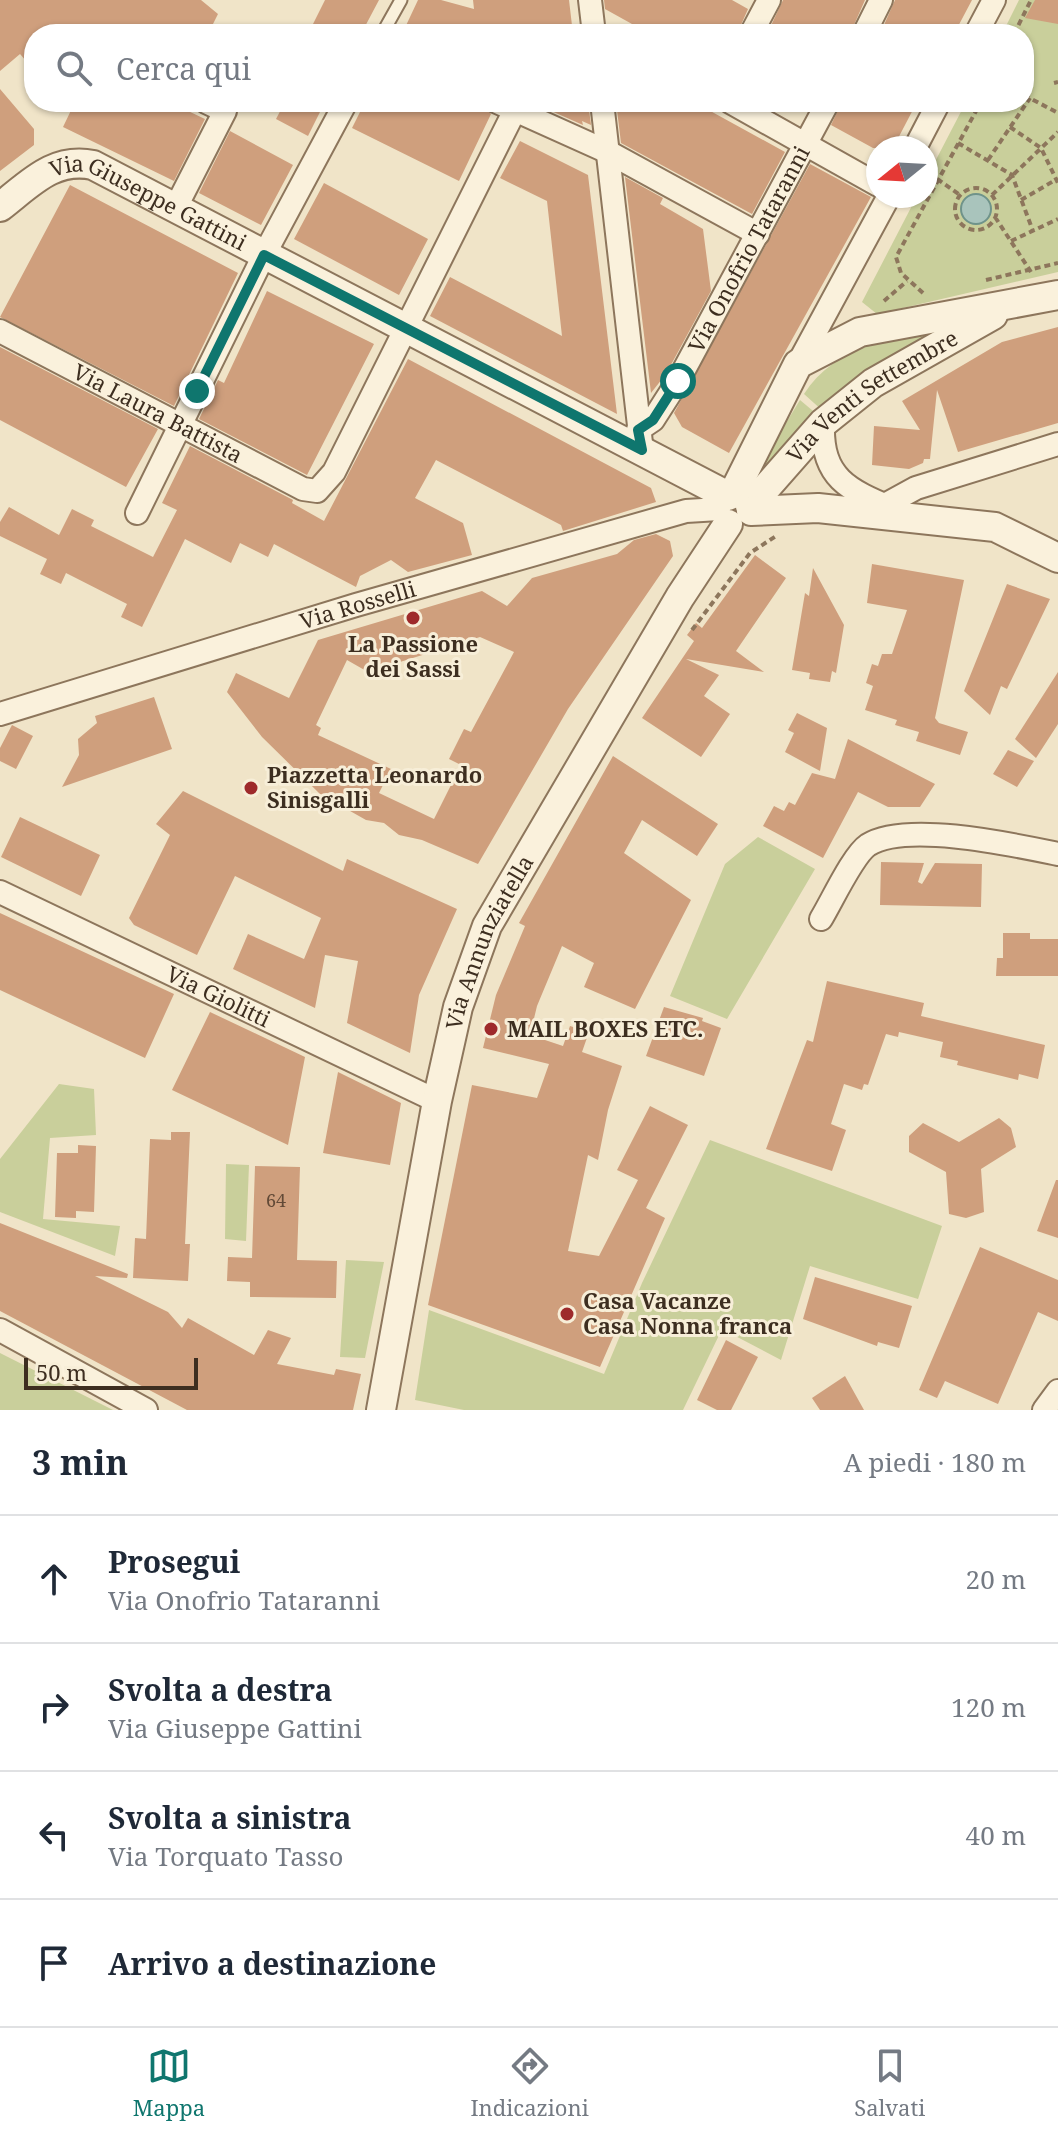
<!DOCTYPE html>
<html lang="it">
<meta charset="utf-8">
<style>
:root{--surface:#fff;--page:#f2f2f3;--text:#1f2937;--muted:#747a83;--line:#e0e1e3;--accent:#0f766e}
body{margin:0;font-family:"Noto Serif",serif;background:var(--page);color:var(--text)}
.compass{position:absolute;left:866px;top:136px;width:72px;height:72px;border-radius:50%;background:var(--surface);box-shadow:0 2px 6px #0004;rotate:252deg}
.scale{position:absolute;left:24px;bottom:20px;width:174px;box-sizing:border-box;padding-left:8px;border:4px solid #3d2e20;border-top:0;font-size:22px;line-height:28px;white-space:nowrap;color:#3d2e20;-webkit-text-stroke:6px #f7eed8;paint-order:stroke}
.stop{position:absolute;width:24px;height:24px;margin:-18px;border:6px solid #0f766e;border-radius:50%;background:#fff}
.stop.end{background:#0f766e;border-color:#fff;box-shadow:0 2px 8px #0008}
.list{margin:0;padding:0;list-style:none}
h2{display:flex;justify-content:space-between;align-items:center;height:104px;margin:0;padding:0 32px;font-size:34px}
h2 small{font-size:26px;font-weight:400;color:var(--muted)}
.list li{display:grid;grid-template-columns:52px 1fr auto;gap:24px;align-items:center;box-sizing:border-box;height:128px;padding:0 32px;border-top:2px solid var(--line)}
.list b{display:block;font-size:30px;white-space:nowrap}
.list p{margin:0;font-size:26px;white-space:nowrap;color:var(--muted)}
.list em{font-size:26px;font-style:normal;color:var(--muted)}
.icon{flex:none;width:44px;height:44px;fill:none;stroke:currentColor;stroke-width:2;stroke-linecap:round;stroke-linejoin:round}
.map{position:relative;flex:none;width:1058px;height:1410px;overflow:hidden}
.search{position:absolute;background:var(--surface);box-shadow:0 2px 6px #0004;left:24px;right:24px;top:24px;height:88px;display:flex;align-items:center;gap:20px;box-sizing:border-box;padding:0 28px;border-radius:32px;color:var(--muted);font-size:30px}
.sheet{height:616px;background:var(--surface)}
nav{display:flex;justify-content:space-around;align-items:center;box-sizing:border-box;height:112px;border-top:2px solid var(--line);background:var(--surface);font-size:22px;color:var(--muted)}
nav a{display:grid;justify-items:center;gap:4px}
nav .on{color:var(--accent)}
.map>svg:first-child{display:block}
.green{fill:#c9cf9b}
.water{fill:#a9c4bc;stroke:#6f938a;stroke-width:2}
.building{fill:#cf9f7d;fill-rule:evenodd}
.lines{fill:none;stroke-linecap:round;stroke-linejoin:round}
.service-casing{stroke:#8d765c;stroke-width:15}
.minor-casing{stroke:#8d765c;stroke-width:26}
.tertiary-casing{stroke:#8d765c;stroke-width:32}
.path{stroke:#8d765c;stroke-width:4;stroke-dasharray:6 4;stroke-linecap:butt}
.service{stroke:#faf1dc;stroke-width:11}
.minor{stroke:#faf1dc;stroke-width:22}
.tertiary{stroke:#faf1dc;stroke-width:28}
.route{stroke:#0f766e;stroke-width:10}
.poi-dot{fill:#9e2a2b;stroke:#f7eed8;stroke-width:3}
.labels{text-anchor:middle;stroke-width:6;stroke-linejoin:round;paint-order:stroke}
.number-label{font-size:18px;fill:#624a37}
.street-label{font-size:22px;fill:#3d2e20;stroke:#f7eed8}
.poi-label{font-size:22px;font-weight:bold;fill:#3d2e20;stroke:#f7eed8;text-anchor:start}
</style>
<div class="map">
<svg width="1058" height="1410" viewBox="0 0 1058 1410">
<rect width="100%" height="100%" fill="#f0e4c8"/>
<path class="green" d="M1019,0H1058V272L877,314L862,302L917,196H926V179L966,102H1024V34H1002Z
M942,327L824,412L804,394C836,345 889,340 942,327Z
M800,400L819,416L745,490Z
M758,837L815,869L727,1019L670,996L725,864Z
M59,1084L94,1089L96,1135L50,1138L43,1219L120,1226L115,1256L0,1212V1159Z
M710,1140L942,1226L918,1299L810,1266L781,1360L722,1329L683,1410H464L415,1400L429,1310L604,1374L642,1283Z
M226,1164L249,1165L246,1241L225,1239Z
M346,1260L384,1262L365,1358L340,1357Z
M0,1353L113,1410H0Z"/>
<path class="water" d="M961 209a15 15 0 1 1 30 0a15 15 0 1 1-30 0Z"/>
<path class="building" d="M0,0H201L218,14L208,34H34V70L20,54L0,71Z
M325,0H379L361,34H308Z
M418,0H441L474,9L473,0H569L573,34H402Z
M604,0H732L748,9L737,34H650L605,9Z
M783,0H865L850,34H767Z
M895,0H972L954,34H880Z
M1035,0H1058V24L1025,18Z
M0,89L34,129V145L0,171Z
M75,102H169L205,119L174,181L63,127Z
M285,102H325L308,136L276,119Z
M365,102H483L491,114L459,181L352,128Z
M531,102H588L591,125L582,121L583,125Z
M616,102H694L785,152L752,214L621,143Z
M788,102H812L807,112Z
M842,102H917L893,148H873L831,125Z
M230,131L293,165L261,225L199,193Z
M520,141L588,175L617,414L430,316L450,277L562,336L547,201L500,178Z
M810,164L871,197L729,453L682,427L674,413Z
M625,177L663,198L660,204L703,229L711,291L666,374L651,393Z
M324,183L428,239L399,295L294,239Z
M70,185L238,273L174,406L0,317Z
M267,291L374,344L307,475L199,419L218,380L224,383Z
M1058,327V423L958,452L937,390L930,459H924L923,463L909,469L872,465L874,426L920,430L902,401L1002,342Z
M0,347L158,429L126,487L0,420Z
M408,359L651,488L656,502L563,531L561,525L436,460L415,498L463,523L472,555L408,572L391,560L360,576L356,587L274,544L268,557L240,543L231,563L185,539L142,627L121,617L127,604L66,573L61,584L40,574L47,559L0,536V522L9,507L59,535L72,509L94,520L91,526L153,557L177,510L162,503L190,446L293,500L292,503L324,521Z
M656,534L670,541L673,556L568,709L478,864L422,840L399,835L384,823L366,820L320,794L262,737L227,692L236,673L289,698L318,640L482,591L507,606L532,578L617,554L634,540ZM480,637L514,652L471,732L464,729L449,759L461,765L434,819L379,793L391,769L318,735L321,728L316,725L347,660L368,672Z
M755,555L786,578L736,651L764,672L686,659L719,675L704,696L730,714L701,757L642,718L694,641L687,635L696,623L702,628Z
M872,564L964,580L935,718L939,723L968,732L960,755L916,741L919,732L895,725L897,720L865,710L873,686L866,683L872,664L878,666L882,654H892L907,610L867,603Z
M813,568L844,625L836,673L832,671L830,682L809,679L810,673L792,670L805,593L809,596Z
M1007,584L1050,599L1007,689L1001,686L990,715L964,691Z
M1058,672V724L1036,758L1015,739Z
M154,697L172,749L62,787L79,755L78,739L97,723L95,716Z
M797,713L827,728L820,771L785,752L794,733L788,730Z
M12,725L33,736L16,769L0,761V748Z
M848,739L935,784L920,807H888L858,792L823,858L763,826L774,806L784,811L789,802L795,805L812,773L835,779Z
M1008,750L1034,761L1017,787L993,774Z
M613,756L718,824L697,856L642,820L624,853L691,900L635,1009L584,987L594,963L562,946L537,1006L530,1035L563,1046L570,1026L589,1032L582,1052L622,1066L608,1110L598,1160L588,1155L568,1251L599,1256L638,1180L617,1170L650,1106L688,1125L646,1208L665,1218L600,1367L428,1305L472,1085L537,1098L549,1064L483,1048L496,995L525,926L519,923Z
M183,791L343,871L347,859L457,909L419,995L410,1053L347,1023L358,961L325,955L315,1008L233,969L248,934L304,959L321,918L235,876L197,955L134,925L129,918L170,835L156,824Z
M20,817L100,855L81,896L1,857Z
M881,862L924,863L918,882L922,884L935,863L982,864L981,907L880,905Z
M0,913L174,994L145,1058L0,990Z
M1003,933H1030V939H1058V976H996L997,958H1003Z
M827,981L924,1003L921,1016L1045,1045L1038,1079L1019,1074L1018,1080L957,1065L958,1061L940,1057L943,1042L899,1032L898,1037L886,1034L868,1085L864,1084L862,1090L844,1084L831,1124L846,1130L832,1171L766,1149L807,1040L813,1042Z
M664,1007L703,1018L702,1021L721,1028L704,1076L646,1056Z
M210,1012L305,1057L288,1145L172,1090Z
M338,1072L401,1103L390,1165L323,1153Z
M999,1118L1011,1128L1016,1147L981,1169L984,1212L966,1218L949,1214L946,1172L909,1152V1136L923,1123L959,1142Z
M171,1132H190L185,1244H190L188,1281L133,1278L135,1238L146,1239L150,1139L171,1140Z
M78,1145L96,1146L94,1212L76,1211V1218L55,1217L57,1153H78Z
M255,1166L300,1167L297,1260L337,1261L336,1298L250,1297V1282L227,1281L228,1257L252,1258Z
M1056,1180H1058V1238L1037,1231Z
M0,1223L128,1274L127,1278L95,1276L168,1312L182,1328L188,1318L254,1355L268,1330L291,1338L277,1364L334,1375L336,1369L361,1374L353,1410H187L0,1311Z
M980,1247L1058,1280V1321L1038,1312L998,1404L945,1381L937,1398L919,1390Z
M815,1277L912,1306L899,1348L878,1342L877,1346L803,1319Z
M726,1340L758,1357L731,1410H717L697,1400Z
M845,1376L864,1410H820L812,1398Z"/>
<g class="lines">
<g class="service-casing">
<path id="service" d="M382,34L401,0"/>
</g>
<g class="minor-casing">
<g id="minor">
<path d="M590,0L594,34"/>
<path d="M751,34L769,0"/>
<path d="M864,34L881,0"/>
<path d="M976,34L994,0"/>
<path d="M497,102L608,152L758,234"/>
<path d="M602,102L641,443"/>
<path d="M730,102L878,185"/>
<path d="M915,148L939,102"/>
<path d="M176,207L225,111L206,102"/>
<path id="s1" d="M0,331L303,489L317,491L334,472L515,110"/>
<path d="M798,364L889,196"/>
<path d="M823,423C821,479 849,490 896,510"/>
<path id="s2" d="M638,430L653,420L678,381L828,102"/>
<path d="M885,505L916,488L1058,444"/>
<path d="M137,513L264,255L346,102"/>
<path id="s3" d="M0,714L356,605L686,511L719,509"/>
<path id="s4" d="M0,892L437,1101"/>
<path d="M821,919C832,901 853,855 868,845C906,821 1014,845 1058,854"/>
<path d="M0,1330L146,1410"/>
<path d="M1044,1410L1058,1391"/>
</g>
</g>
<g class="tertiary-casing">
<g id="tertiary">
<path id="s5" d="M0,207C30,184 53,157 93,165L728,496"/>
<path d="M733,494L798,364L860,332L1058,295"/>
<path id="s6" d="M750,506L823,423L873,383L993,315"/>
<path d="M751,511L818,508L995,527L1058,558"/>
<path id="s7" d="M381,1410L437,1101L458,1007L487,926L680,597L728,524"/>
</g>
</g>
<path class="path" d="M1014,34L1031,0
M1054,83L1058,82
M1024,95L1058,113
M1010,127L1041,148L1058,183
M958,143L1012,175L1033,231
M988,160L1030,98
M929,173L960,195
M955 209a21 21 0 1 1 42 0a21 21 0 1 1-42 0Z
M992,195L1058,132
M1021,200L1057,179
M995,217L1031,272
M1011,241L1058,219
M986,280L1058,263
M923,293L901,273L896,257L981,102
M884,301L907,281
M692,630L750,553L776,536"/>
<use href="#service" class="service"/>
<use href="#minor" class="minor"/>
<use href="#tertiary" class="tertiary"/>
</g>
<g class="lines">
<path class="route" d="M197,391L264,255L642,450L638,430L653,420L678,381"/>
</g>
<g class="poi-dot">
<circle cx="413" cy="618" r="8"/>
<circle cx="251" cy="788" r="8"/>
<circle cx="491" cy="1029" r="8"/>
<circle cx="567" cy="1314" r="8"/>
</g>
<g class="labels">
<g class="number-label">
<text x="276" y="1207">64</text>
</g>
<g class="street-label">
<text dy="8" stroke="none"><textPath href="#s5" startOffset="170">Via Giuseppe Gattini</textPath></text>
<text dy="8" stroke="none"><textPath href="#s2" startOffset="214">Via Onofrio Tataranni</textPath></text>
<text dy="8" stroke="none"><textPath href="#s6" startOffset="166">Via Venti Settembre</textPath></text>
<text dy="8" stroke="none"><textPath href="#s1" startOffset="178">Via Laura Battista</textPath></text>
<text dy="8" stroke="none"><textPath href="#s3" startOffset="374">Via Rosselli</textPath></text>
<text dy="8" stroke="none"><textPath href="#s7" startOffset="482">Via Annunziatella</textPath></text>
<text dy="8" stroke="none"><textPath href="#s4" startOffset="242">Via Giolitti</textPath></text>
</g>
<g class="poi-label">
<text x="413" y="652" text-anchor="middle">La Passione<tspan x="413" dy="25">dei Sassi</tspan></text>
<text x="267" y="783">Piazzetta Leonardo<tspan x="267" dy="25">Sinisgalli</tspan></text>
<text x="507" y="1037">MAIL BOXES ETC.</text>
<text x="583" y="1309">Casa Vacanze<tspan x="583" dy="25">Casa Nonna franca</tspan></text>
</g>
</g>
</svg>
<svg class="compass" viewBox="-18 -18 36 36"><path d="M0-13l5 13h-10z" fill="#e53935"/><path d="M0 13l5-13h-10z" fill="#747a83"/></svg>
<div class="scale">50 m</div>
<div class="stop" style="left:678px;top:381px"></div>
<div class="stop end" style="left:197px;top:391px"></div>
<div class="search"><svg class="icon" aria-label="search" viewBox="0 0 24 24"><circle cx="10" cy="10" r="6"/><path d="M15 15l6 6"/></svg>Cerca qui</div>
</div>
<section class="sheet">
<h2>3 min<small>A piedi · 180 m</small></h2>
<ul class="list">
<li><svg class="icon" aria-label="ahead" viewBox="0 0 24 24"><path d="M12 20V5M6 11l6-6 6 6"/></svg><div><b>Prosegui</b><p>Via Onofrio Tataranni</p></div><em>20 m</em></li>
<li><svg class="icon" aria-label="right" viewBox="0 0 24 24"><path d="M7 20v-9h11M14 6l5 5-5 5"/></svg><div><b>Svolta a destra</b><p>Via Giuseppe Gattini</p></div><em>120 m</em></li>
<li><svg class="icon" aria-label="left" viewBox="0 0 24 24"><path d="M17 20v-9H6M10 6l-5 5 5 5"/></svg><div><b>Svolta a sinistra</b><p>Via Torquato Tasso</p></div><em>40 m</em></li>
<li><svg class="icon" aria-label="arrive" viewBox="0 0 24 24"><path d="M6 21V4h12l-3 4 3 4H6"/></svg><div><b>Arrivo a destinazione</b></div></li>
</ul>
</section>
<nav>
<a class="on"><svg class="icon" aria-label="map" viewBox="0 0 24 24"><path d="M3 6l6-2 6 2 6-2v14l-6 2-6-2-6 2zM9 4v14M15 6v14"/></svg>Mappa</a>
<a><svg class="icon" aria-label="directions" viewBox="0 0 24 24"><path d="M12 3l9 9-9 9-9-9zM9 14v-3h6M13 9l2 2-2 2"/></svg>Indicazioni</a>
<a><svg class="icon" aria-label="saved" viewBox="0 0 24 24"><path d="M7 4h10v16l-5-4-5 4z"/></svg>Salvati</a>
</nav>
